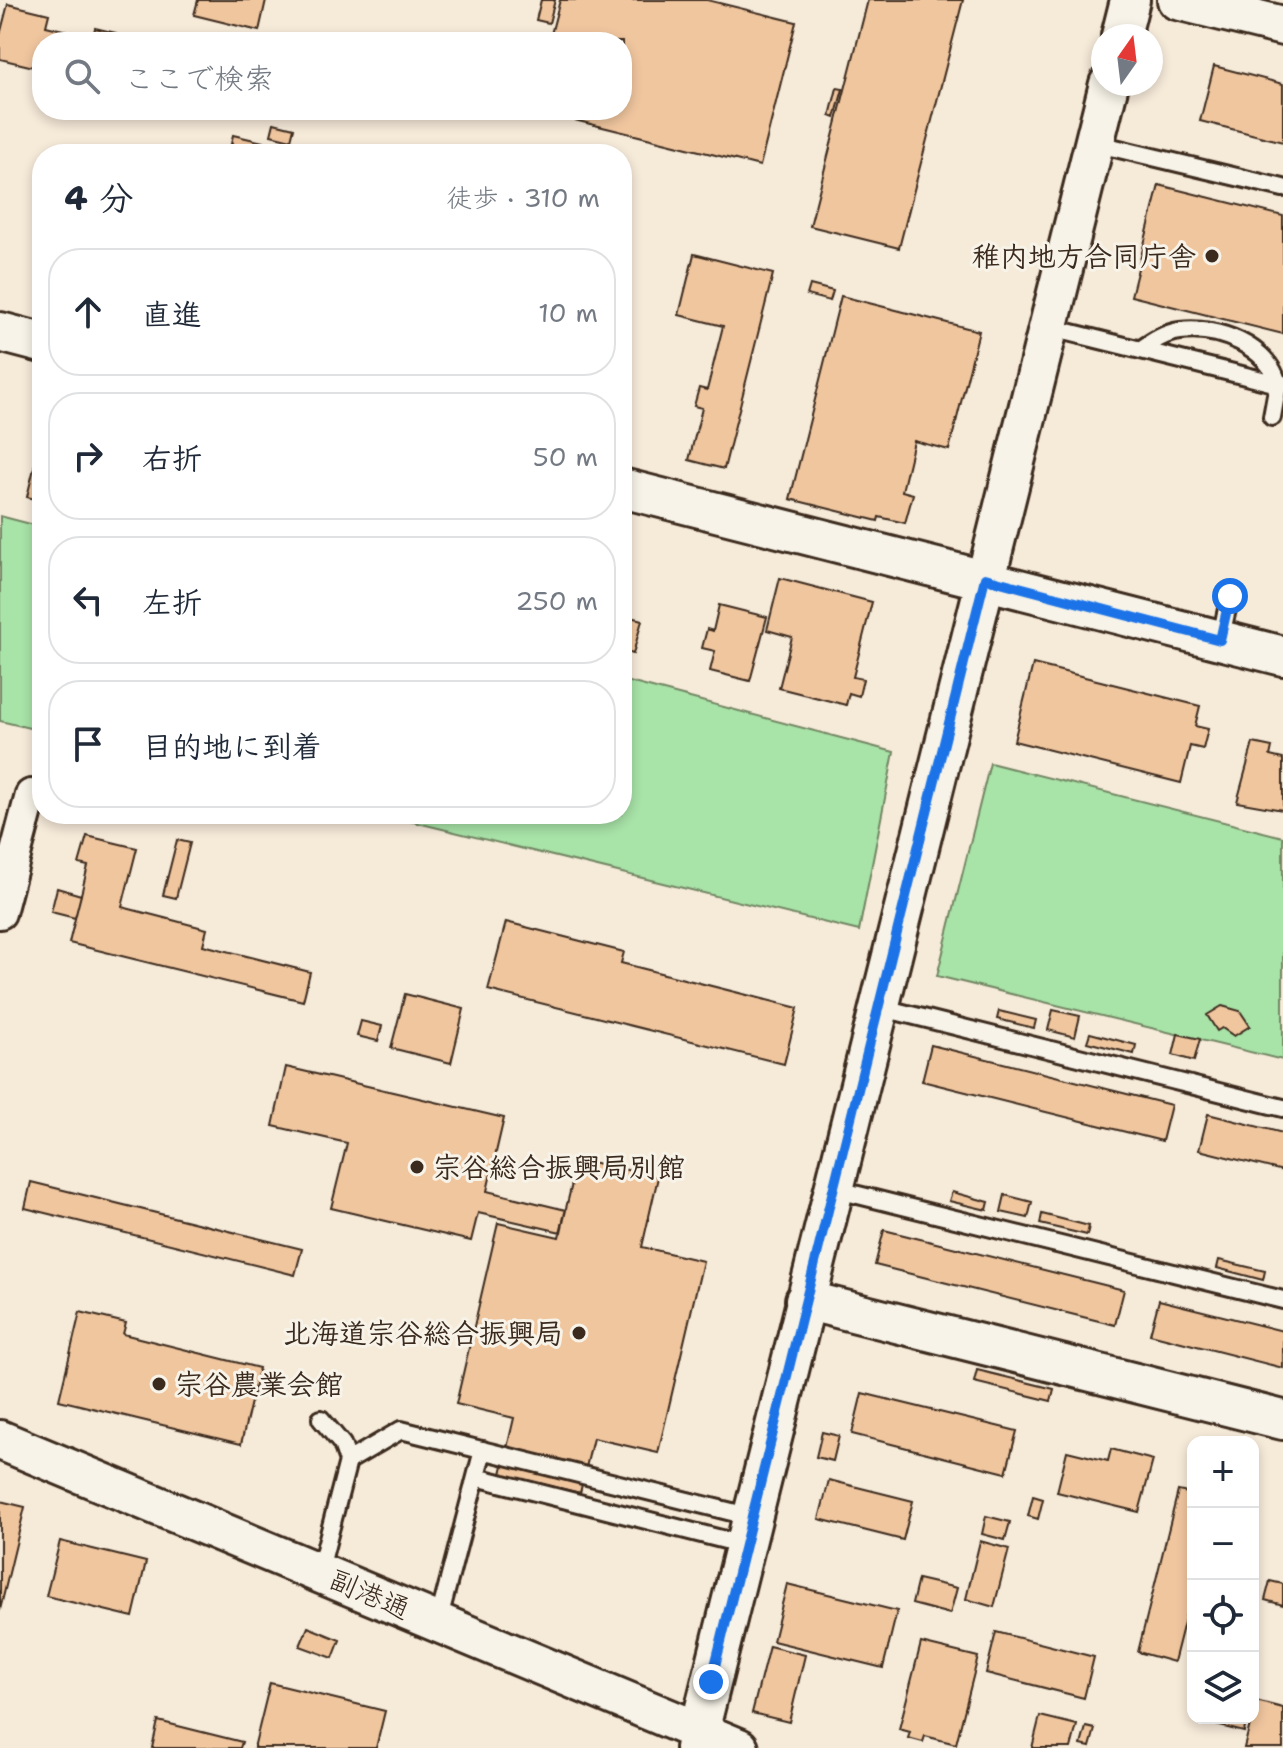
<!DOCTYPE html>
<html lang="ja">
<meta charset="utf-8">
<style>
:root{--surface:#fff;--page:#f2f2f3;--text:#1f2937;--muted:#747a83;--line:#e0e1e3}
body{margin:0;font-family:"Shantell Sans","Klee One",sans-serif;background:var(--page);color:var(--text)}
.controls{position:absolute;right:24px;bottom:24px;display:grid;overflow:hidden;border-radius:16px;box-shadow:0 4px 12px #0003}
.controls button{width:72px;height:72px;display:grid;place-items:center;padding:0;border:0;border-bottom:2px solid var(--line);background:var(--surface);color:var(--text);font:40px sans-serif}
.compass{position:absolute;left:1091px;top:24px;width:72px;height:72px;border-radius:50%;background:var(--surface);box-shadow:0 4px 12px #0003;rotate:14deg}
.stop{position:absolute;width:24px;height:24px;margin:-18px;border:6px solid #1a73e8;border-radius:50%;background:#fff}
.stop.end{background:#1a73e8;border-color:#fff;box-shadow:0 2px 8px #0008}
.list{margin:0;padding:0;list-style:none}
h2{display:flex;justify-content:space-between;align-items:center;height:104px;margin:0;padding:0 32px;font-size:34px}
h2 small{font-size:26px;font-weight:400;color:var(--muted)}
.list li{display:grid;grid-template-columns:52px 1fr auto;gap:24px;align-items:center;box-sizing:border-box;height:128px;margin:0 16px 16px;padding:0 16px;border:2px solid var(--line);border-radius:32px}
.list b{display:block;font-size:30px;white-space:nowrap}
.list em{font-size:26px;font-style:normal;color:var(--muted)}
.icon{flex:none;width:44px;height:44px;fill:none;stroke:currentColor;stroke-width:2;stroke-linecap:round;stroke-linejoin:round}
.map{position:relative;flex:none;width:1283px;height:1748px;overflow:hidden}
.search{position:absolute;background:var(--surface);box-shadow:0 4px 12px #0003;left:32px;top:32px;width:600px;height:88px;display:flex;align-items:center;gap:20px;box-sizing:border-box;padding:0 28px;border-radius:32px;color:var(--muted);font-size:30px}
.panel{position:absolute;background:var(--surface);box-shadow:0 4px 12px #0003;left:32px;top:144px;width:600px;height:680px;border-radius:32px}
.map>svg:first-child{display:block}
.green{fill:#a8e3a8;stroke:#728663;stroke-width:2}
.building{fill:#f0c69f;stroke:#3b2a1e;stroke-width:2}
.lines{fill:none;stroke-linecap:round;stroke-linejoin:round}
.service-casing{stroke:#3b2a1e;stroke-width:22}
.minor-casing{stroke:#3b2a1e;stroke-width:36}
.tertiary-casing{stroke:#3b2a1e;stroke-width:44}
.service{stroke:#f7f3e8;stroke-width:16}
.minor{stroke:#f7f3e8;stroke-width:30}
.tertiary{stroke:#f7f3e8;stroke-width:38}
.route{stroke:#1a73e8;stroke-width:10}
.poi-dot{fill:#3b2a1e;stroke:#f7f3e8;stroke-width:3}
.labels{text-anchor:middle;stroke-width:6;stroke-linejoin:round;paint-order:stroke}
.poi-label{font-size:28px;font-weight:bold;fill:#3b2a1e;stroke:#f7f3e8;text-anchor:end}
.street-label{font-size:28px;fill:#3b2a1e;stroke:#f7f3e8}
</style>
<div class="map">
<svg width="1283" height="1748" viewBox="0 0 1283 1748">
<rect width="100%" height="100%" fill="#f6ead9"/>
<filter id="ink" filterUnits="userSpaceOnUse"><feTurbulence type="fractalNoise" baseFrequency=".0125" numOctaves="2"/><feDisplacementMap in="SourceGraphic" scale="16" xChannelSelector="R" yChannelSelector="G"/><feConvolveMatrix kernelMatrix="1 2 1 2 8 2 1 2 1" color-interpolation-filters="sRGB"/></filter>
<g filter="url(#ink)">
<path class="green" d="M0,516L42,527V731L0,721Z
M622,680L894,752L859,931L381,814H622Z
M990,763L1283,837V1060L937,976Z"/>
<path class="building" d="M198,0H266L259,31L194,15Z
M541,0H555L549,23L536,20Z
M560,0H707L796,22L760,166L534,110H622V42H549Z
M868,0H963L899,248L810,226Z
M8,4L49,14L46,26L93,37L95,28L116,33L115,42H42V69L0,59V35Z
M1214,66L1283,84V142L1200,121Z
M837,88L843,89L835,118L830,116Z
M274,123L294,128L291,140L271,135Z
M233,135L263,142L261,151L231,144Z
M1159,185L1283,216V334L1131,296Z
M694,254L773,274L724,469L689,460L702,408L694,406L699,388L707,390L723,326L679,315Z
M810,285L833,291L830,301L807,295Z
M841,296L979,331L949,450L914,441L902,491L913,494L905,523L879,517L878,521L790,499Z
M39,447L42,448V501L27,497Z
M780,578L872,602L853,677L863,679L859,696L849,693L846,705L779,688L792,637L767,630Z
M719,605L767,617L750,681L710,671L715,651L702,648L707,629L713,631Z
M622,615L642,620L633,654L622,651Z
M1033,664L1200,706L1195,726L1208,729L1203,749L1190,746L1181,783L1014,741Z
M1253,743L1272,747L1270,756L1283,759V810L1237,802Z
M87,836L137,848L122,907L207,929L203,945L310,972L303,1001L69,943L88,866L79,864Z
M177,840L190,843L176,898L163,895Z
M57,888L81,895L75,918L51,912Z
M506,922L624,952L621,963L798,1008L784,1064L488,990Z
M405,994L464,1009L451,1063L391,1048Z
M1222,1006L1240,1011L1250,1026L1234,1036L1222,1028L1217,1031L1207,1015Z
M1053,1010L1080,1016L1075,1037L1048,1030Z
M999,1011L1036,1020L1034,1028L997,1019Z
M361,1021L382,1026L378,1041L357,1036Z
M1090,1033L1136,1045L1134,1054L1087,1042Z
M1178,1034L1200,1039L1194,1061L1173,1055Z
M931,1045L1171,1105L1162,1141L922,1081Z
M286,1067L504,1118L487,1191L566,1210L561,1232L478,1213L471,1241L331,1208L347,1143L273,1126Z
M1208,1114L1283,1133V1171L1199,1150Z
M578,1159L658,1177L642,1247L703,1261L658,1453L593,1438L580,1493L501,1474L514,1418L456,1404L498,1223L559,1237Z
M31,1182L302,1249L295,1275L25,1208Z
M952,1192L989,1202L987,1210L949,1201Z
M1005,1195L1032,1202L1028,1218L1001,1212Z
M1042,1214L1089,1226L1087,1235L1040,1224Z
M884,1230L1124,1290L1115,1325L875,1265Z
M1219,1260L1265,1271L1263,1280L1217,1268Z
M1159,1300L1283,1331V1368L1150,1334Z
M80,1312L126,1323L123,1334L259,1368L241,1444L59,1400Z
M977,1370L1054,1389L1051,1401L974,1382Z
M862,1393L1017,1431L1006,1473L852,1434Z
M822,1432L839,1436L833,1461L816,1457Z
M1111,1449L1153,1460L1139,1512L1057,1492L1067,1451L1108,1461Z
M829,1480L913,1501L903,1540L819,1519Z
M1178,1491L1193,1494V1587L1174,1662L1138,1652Z
M1033,1496L1043,1499L1038,1519L1028,1516Z
M0,1501L25,1507L0,1610Z
M986,1516L1010,1522L1005,1540L982,1534Z
M60,1541L146,1562L133,1617L46,1596Z
M980,1541L1009,1549L994,1607L966,1599Z
M918,1579L957,1588L950,1614L912,1604Z
M1270,1581L1283,1584V1605L1265,1600Z
M787,1584L897,1611L883,1668L773,1641Z
M308,1627L340,1640L333,1658L300,1646Z
M996,1632L1094,1657L1084,1698L986,1673Z
M921,1643L978,1657L956,1744L925,1736L923,1742L908,1738L910,1732L899,1729Z
M769,1646L805,1655L789,1722L752,1713Z
M270,1683L385,1711L376,1748H254Z
M1256,1701L1283,1708V1748H1244Z
M1040,1716L1077,1725L1071,1748H1032Z
M1214,1718H1247L1244,1732L1212,1724Z
M158,1721L242,1742L240,1748H152Z
M1086,1727L1095,1729L1090,1747L1081,1745Z"/>
<g class="lines">
<g class="service-casing">
<path id="service" d="M1094,143L1283,188
M1048,327L1278,384L1272,417
M1140,350C1153,341 1165,333 1180,331C1218,326 1268,346 1278,384H1283
M1220,640L1230,596
M879,1007L1283,1108
M834,1189L1283,1300
M348,1461L401,1430L752,1517
M476,1477L745,1545
M319,1573L348,1461L342,1444L321,1419
M438,1622L483,1450"/>
</g>
<g class="minor-casing">
<path id="minor" d="M0,913L31,795"/>
</g>
<g class="tertiary-casing">
<path id="tertiary" d="M1177,0L1283,26
M1121,36L1130,0
M0,332L42,343
M622,488L1283,656
M805,1300L1283,1420
M0,1440L739,1748
M695,1748L1109,84"/>
</g>
<use href="#service" class="service"/>
<use href="#minor" class="minor"/>
<use href="#tertiary" class="tertiary"/>
</g>
</g>
<g class="lines" filter="url(#ink)">
<path class="route" d="M711,1682L985,578L1220,640L1230,596"/>
</g>
<g class="poi-dot">
<circle cx="1212" cy="256" r="8"/>
<circle cx="417" cy="1167" r="8"/>
<circle cx="579" cy="1333" r="8"/>
<circle cx="159" cy="1384" r="8"/>
</g>
<g class="labels">
<g class="poi-label">
<text x="1196" y="266">稚内地方合同庁舎</text>
<text x="433" y="1177" text-anchor="start">宗谷総合振興局別館</text>
<text x="563" y="1343">北海道宗谷総合振興局</text>
<text x="175" y="1394" text-anchor="start">宗谷農業会館</text>
</g>
<g class="street-label">
<text transform="translate(370 1594) rotate(23)" y="10">副港通</text>
</g>
</g>
</svg>
<div class="controls">
<button>+</button>
<button>−</button>
<button><svg class="icon" aria-label="locate" viewBox="0 0 24 24"><circle cx="12" cy="12" r="6"/><path d="M12 2v4M12 18v4M2 12h4M18 12h4"/></svg></button>
<button><svg class="icon" aria-label="layers" viewBox="0 0 24 24"><path d="M12 4l9 5-9 5-9-5zM3 14l9 5 9-5"/></svg></button>
</div>
<svg class="compass" viewBox="-18 -18 36 36"><path d="M0-13l5 13h-10z" fill="#e53935"/><path d="M0 13l5-13h-10z" fill="#747a83"/></svg>
<div class="stop" style="left:1230px;top:596px"></div>
<div class="stop end" style="left:711px;top:1682px"></div>
<div class="search"><svg class="icon" aria-label="search" viewBox="0 0 24 24"><circle cx="10" cy="10" r="6"/><path d="M15 15l6 6"/></svg>ここで検索</div>
<section class="panel">
<h2>4 分<small>徒歩 · 310 m</small></h2>
<ul class="list">
<li><svg class="icon" aria-label="ahead" viewBox="0 0 24 24"><path d="M12 20V5M6 11l6-6 6 6"/></svg><div><b>直進</b></div><em>10 m</em></li>
<li><svg class="icon" aria-label="right" viewBox="0 0 24 24"><path d="M7 20v-9h11M14 6l5 5-5 5"/></svg><div><b>右折</b></div><em>50 m</em></li>
<li><svg class="icon" aria-label="left" viewBox="0 0 24 24"><path d="M17 20v-9H6M10 6l-5 5 5 5"/></svg><div><b>左折</b></div><em>250 m</em></li>
<li><svg class="icon" aria-label="arrive" viewBox="0 0 24 24"><path d="M6 21V4h12l-3 4 3 4H6"/></svg><div><b>目的地に到着</b></div></li>
</ul>
</section>
</div>
